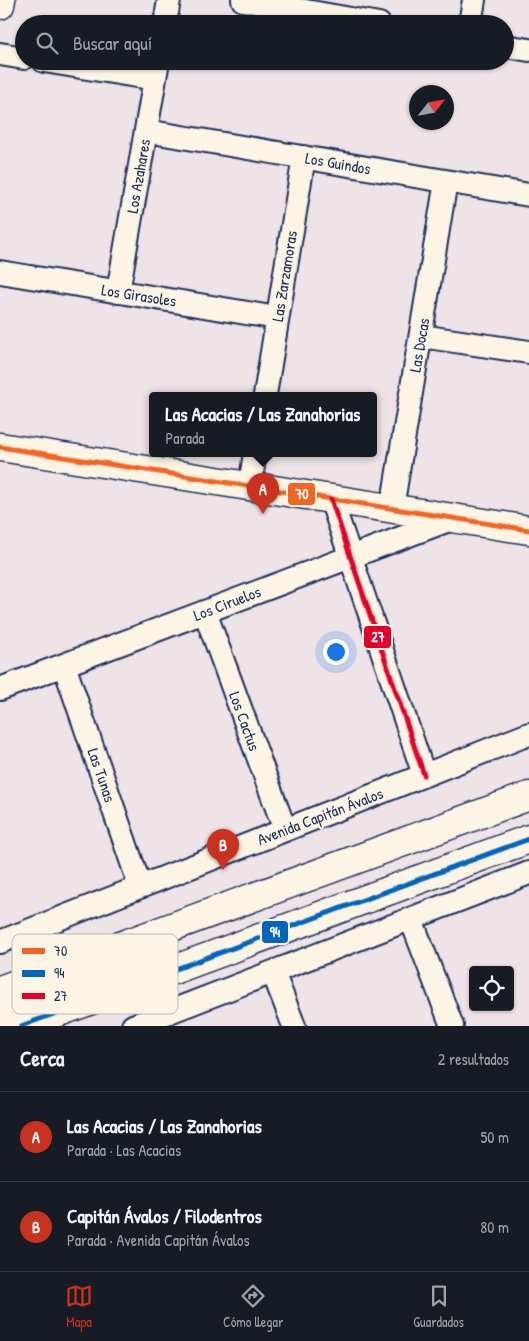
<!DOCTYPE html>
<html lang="es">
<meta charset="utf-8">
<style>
:root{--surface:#171b24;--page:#242831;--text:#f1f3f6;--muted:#9ea1a6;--line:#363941;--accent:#c8321e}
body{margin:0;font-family:"Patrick Hand",sans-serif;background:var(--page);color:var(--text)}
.controls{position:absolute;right:15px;bottom:15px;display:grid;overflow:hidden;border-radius:5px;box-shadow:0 1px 4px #0004}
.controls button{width:45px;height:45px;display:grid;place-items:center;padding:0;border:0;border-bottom:1px solid var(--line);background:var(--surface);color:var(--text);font:25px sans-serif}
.compass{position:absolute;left:409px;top:85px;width:45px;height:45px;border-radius:50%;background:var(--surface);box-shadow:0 1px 4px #0004;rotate:59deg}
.you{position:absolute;left:335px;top:651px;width:18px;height:18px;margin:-12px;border:4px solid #fff;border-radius:50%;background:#1a73e8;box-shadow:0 0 0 8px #1a73e833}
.badge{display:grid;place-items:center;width:32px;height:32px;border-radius:50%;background:var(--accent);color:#fff;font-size:16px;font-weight:700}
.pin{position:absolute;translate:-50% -41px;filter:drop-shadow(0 1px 2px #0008)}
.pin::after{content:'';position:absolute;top:26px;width:18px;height:15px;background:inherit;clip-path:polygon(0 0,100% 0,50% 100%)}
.popup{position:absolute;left:149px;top:392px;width:228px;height:65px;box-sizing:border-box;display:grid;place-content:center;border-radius:5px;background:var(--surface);filter:drop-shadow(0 1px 4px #0005);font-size:16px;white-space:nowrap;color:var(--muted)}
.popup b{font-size:19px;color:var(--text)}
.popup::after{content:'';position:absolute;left:50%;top:100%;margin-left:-10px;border:10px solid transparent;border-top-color:var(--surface)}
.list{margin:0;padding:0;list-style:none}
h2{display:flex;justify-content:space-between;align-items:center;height:65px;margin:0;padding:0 20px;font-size:21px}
h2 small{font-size:16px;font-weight:400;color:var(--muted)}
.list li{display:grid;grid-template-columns:32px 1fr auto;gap:15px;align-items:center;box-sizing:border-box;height:90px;padding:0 20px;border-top:1px solid var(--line)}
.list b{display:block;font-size:19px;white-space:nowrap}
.list p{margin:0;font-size:16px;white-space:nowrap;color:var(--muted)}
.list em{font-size:16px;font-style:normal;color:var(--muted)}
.icon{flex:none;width:28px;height:28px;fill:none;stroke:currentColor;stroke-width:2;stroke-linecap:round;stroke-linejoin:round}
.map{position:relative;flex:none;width:529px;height:1026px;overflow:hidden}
.search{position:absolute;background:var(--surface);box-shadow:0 1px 4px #0004;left:15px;right:15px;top:15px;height:55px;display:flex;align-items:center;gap:12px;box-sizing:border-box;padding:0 18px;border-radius:28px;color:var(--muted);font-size:19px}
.sheet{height:245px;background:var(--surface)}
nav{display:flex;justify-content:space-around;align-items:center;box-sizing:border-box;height:70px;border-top:1px solid var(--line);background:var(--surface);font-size:14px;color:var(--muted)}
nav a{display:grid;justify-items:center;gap:2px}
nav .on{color:var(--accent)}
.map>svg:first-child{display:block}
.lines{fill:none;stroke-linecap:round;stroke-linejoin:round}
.minor-casing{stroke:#1b2f5e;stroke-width:26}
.tertiary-casing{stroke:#1b2f5e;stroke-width:31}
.trunk-casing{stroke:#1b2f5e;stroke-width:31}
.minor{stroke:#fcf5e5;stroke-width:22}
.tertiary{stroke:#fcf5e5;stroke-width:28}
.trunk{stroke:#fcf5e5;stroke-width:28}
.bus-1-casing{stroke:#fcf5e5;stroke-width:9}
.bus-2-casing{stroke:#fcf5e5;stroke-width:9}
.bus-3-casing{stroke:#fcf5e5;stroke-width:9}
.bus-1{stroke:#f26522;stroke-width:5}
.bus-2{stroke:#0065bd;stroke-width:5}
.bus-3{stroke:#e4002b;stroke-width:5}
.labels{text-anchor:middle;stroke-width:4;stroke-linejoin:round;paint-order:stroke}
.street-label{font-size:16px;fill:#1b2f5e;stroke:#fcf5e5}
.key{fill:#fcf5e5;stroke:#b8babc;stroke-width:1}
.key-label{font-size:14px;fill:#1b2f5e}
.line-badge{stroke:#fcf5e5;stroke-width:2}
.badge-label{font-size:14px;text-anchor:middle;font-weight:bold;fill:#fff}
</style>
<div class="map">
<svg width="529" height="1026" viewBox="0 0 529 1026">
<rect width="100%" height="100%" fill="#eee3e6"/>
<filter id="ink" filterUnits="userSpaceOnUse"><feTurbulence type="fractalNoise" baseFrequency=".02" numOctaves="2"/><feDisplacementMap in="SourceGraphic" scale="10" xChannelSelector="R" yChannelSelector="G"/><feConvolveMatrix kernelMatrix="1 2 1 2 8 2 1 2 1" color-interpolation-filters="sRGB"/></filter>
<g filter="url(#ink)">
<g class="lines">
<g class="minor-casing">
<path id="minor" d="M243,0L379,24
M165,24L169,0
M470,24L474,0
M505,46L529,50
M0,54L24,58
M44,61L155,79
M146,131L529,195
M0,272L277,318
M118,292L158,61
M421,336L529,352
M265,395L304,157
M250,486L255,453
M331,499L424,775
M392,508L446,181
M205,612L285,830
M64,665L140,886
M0,689L454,518
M411,919L452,1026
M0,942L529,734
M273,972L294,1026
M133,1026L529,873"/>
</g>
<g class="tertiary-casing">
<path id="tertiary" d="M0,5L1,0
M0,447L529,530
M0,1010L5,1026"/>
</g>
<g class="trunk-casing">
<path id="trunk" d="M0,990L529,796
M21,1026L529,839"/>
</g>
<use href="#minor" class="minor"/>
<use href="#tertiary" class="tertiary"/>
<use href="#trunk" class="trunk"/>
<g class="bus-1-casing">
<path id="bus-1" d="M0,447L529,530"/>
</g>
<g class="bus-2-casing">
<path id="bus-2" d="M21,1026L529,839"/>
</g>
<g class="bus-3-casing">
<path id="bus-3" d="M331,499L424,775"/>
</g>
<use href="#bus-1" class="bus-1"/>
<use href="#bus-2" class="bus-2"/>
<use href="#bus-3" class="bus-3"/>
</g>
</g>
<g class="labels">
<g class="street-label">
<text transform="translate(338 163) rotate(10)" y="6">Los Guindos</text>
<text transform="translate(138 176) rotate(-80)" y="6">Los Azahares</text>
<text transform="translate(284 276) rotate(-81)" y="6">Las Zarzamoras</text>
<text transform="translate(139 295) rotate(9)" y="6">Los Girasoles</text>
<text transform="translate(419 345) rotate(-80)" y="6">Las Docas</text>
<text transform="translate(227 603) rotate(-21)" y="6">Los Ciruelos</text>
<text transform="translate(245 721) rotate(70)" y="6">Los Cactus</text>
<text transform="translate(102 775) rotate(71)" y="6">Las Tunas</text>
<text transform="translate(320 816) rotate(-21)" y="6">Avenida Capitán Ávalos</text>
</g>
</g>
<rect x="12" y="934" width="166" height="80" rx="8" class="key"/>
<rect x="22" y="948" width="23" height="6" fill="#f26522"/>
<rect x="22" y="970" width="23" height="7" fill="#0065bd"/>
<rect x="22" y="993" width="23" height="6" fill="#e4002b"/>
<g class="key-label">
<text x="54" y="956">70</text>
<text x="54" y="978">94</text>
<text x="54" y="1001">27</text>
</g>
<g class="line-badge">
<rect x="287" y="482" width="29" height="24" rx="5" fill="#f26522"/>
<rect x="363" y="625" width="29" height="24" rx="5" fill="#e4002b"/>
<rect x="261" y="920" width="28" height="24" rx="5" fill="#0065bd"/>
</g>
<g class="badge-label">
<text x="302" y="499">70</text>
<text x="378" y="642">27</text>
<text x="275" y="937">94</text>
</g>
</svg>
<div class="controls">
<button><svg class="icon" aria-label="locate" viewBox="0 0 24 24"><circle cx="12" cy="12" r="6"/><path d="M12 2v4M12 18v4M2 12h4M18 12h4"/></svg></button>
</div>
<svg class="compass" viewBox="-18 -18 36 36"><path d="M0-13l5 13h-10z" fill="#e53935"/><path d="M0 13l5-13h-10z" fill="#9ea1a6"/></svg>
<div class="you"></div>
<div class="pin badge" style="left:263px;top:514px">A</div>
<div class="popup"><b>Las Acacias / Las Zanahorias</b>Parada</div>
<div class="pin badge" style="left:223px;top:870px">B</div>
<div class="search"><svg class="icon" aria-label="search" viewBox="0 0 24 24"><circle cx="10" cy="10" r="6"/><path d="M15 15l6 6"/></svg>Buscar aquí</div>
</div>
<section class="sheet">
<h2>Cerca<small>2 resultados</small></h2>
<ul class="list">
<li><span class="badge">A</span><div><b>Las Acacias / Las Zanahorias</b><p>Parada · Las Acacias</p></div><em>50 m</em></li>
<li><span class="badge">B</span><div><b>Capitán Ávalos / Filodentros</b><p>Parada · Avenida Capitán Ávalos</p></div><em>80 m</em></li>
</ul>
</section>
<nav>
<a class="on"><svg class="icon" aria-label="map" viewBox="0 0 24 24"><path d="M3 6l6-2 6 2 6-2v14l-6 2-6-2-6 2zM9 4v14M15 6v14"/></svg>Mapa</a>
<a><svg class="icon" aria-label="directions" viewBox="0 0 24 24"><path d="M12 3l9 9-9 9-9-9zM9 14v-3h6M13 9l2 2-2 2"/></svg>Cómo llegar</a>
<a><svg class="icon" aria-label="saved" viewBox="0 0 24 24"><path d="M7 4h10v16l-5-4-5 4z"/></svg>Guardados</a>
</nav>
